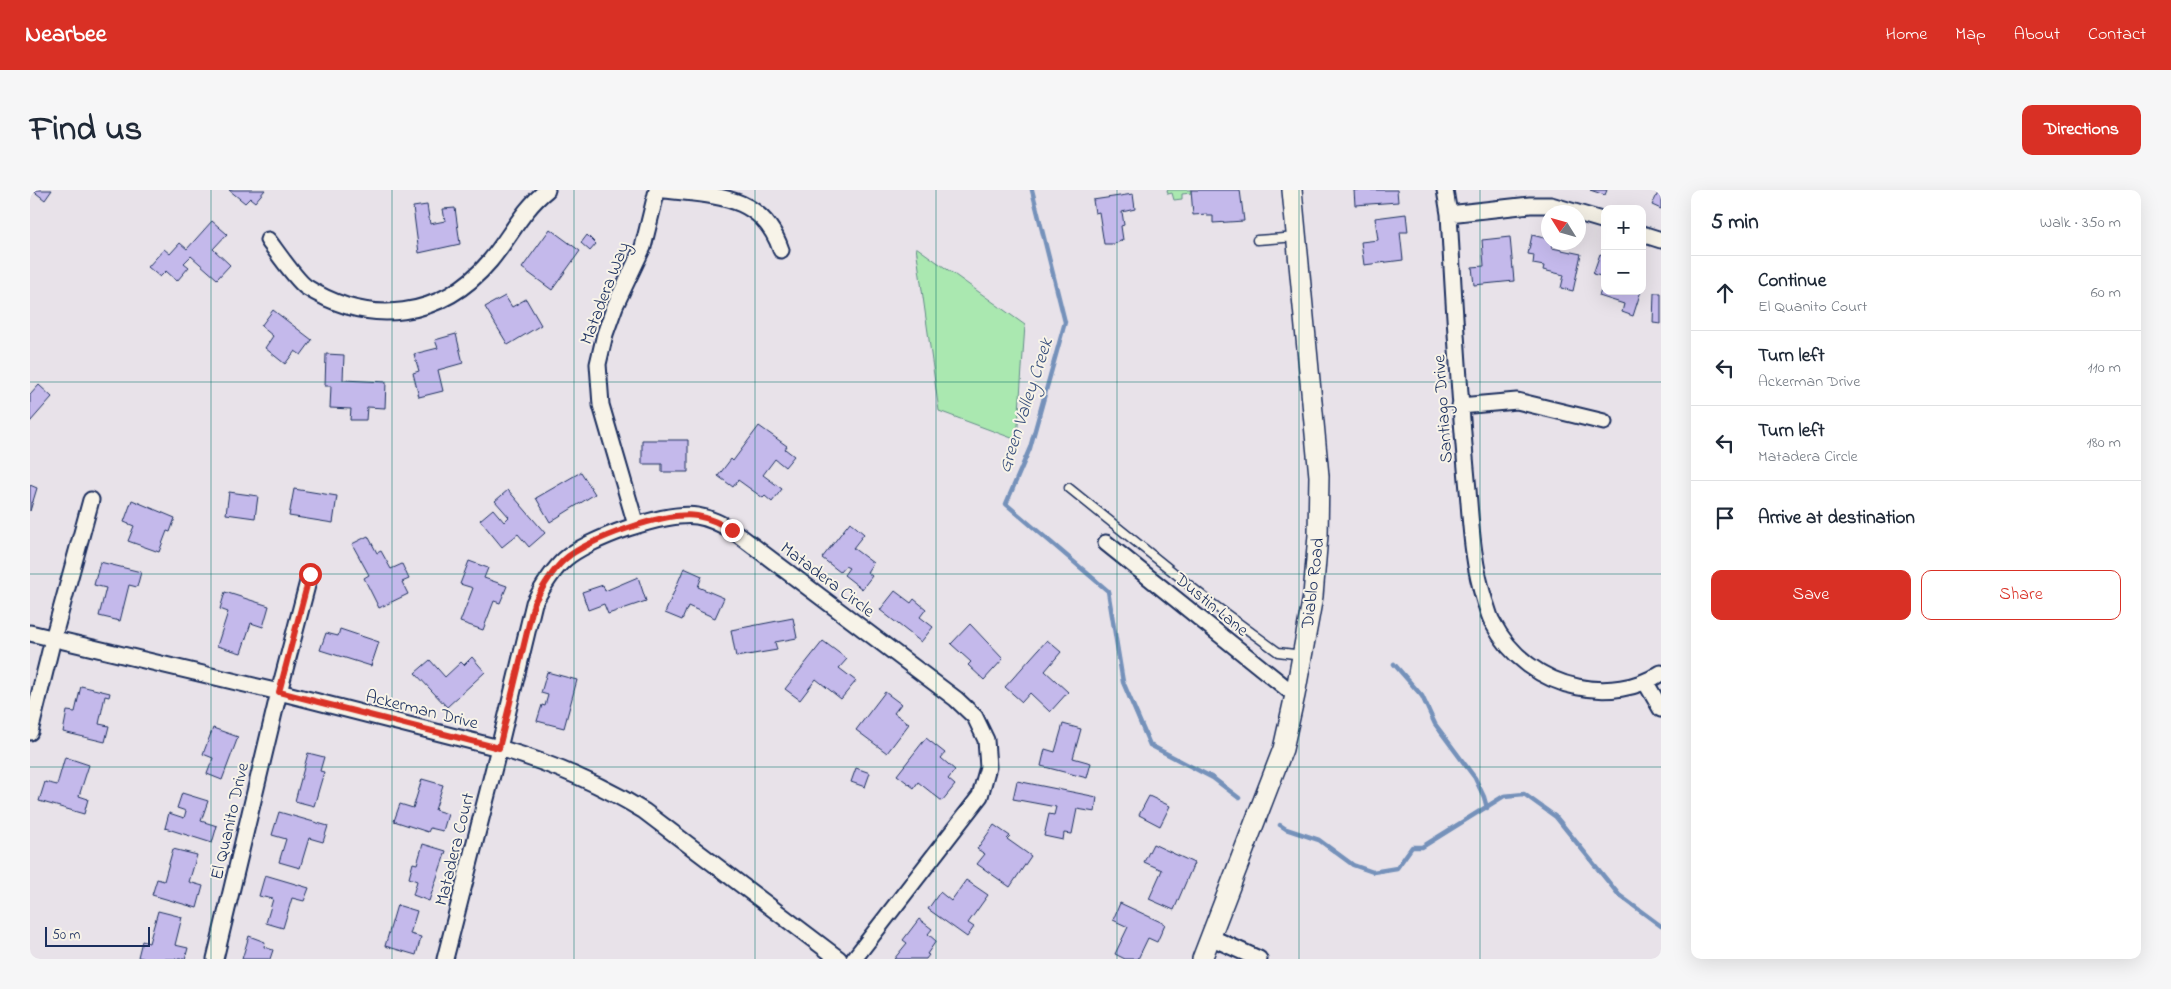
<!DOCTYPE html>
<meta charset="utf-8">
<style>
:root{--surface:#fff;--page:#f6f6f7;--text:#1f2937;--muted:#747a83;--line:#e0e1e3;--accent:#d93025}
body{margin:0;font-family:"Indie Flower",sans-serif;background:var(--page);color:var(--text)}
.controls{position:absolute;right:15px;top:15px;display:grid;overflow:hidden;border-radius:10px;box-shadow:0 5px 20px #0002}
.controls button{width:45px;height:45px;display:grid;place-items:center;padding:0;border:0;border-bottom:1px solid var(--line);background:var(--surface);color:var(--text);font:25px sans-serif}
.compass{position:absolute;left:1511px;top:15px;width:45px;height:45px;border-radius:50%;background:var(--surface);box-shadow:0 5px 20px #0002;rotate:307deg}
.scale{position:absolute;left:15px;bottom:12px;width:105px;box-sizing:border-box;padding-left:5px;border:2px solid #1b2f5e;border-top:0;font-size:14px;line-height:18px;white-space:nowrap;color:#1b2f5e;-webkit-text-stroke:4px #f7f3e8;paint-order:stroke}
.stop{position:absolute;width:15px;height:15px;margin:-11px;border:4px solid #d93025;border-radius:50%;background:#fff}
.stop.end{background:#d93025;border-color:#fff;box-shadow:0 1px 5px #0008}
.list{margin:0;padding:0;list-style:none}
h2{display:flex;justify-content:space-between;align-items:center;height:65px;margin:0;padding:0 20px;font-size:21px}
h2 small{font-size:16px;font-weight:400;color:var(--muted)}
.list li{display:grid;grid-template-columns:32px 1fr auto;gap:15px;align-items:center;box-sizing:border-box;height:75px;padding:0 20px;border-top:1px solid var(--line)}
.list b{display:block;font-size:19px;white-space:nowrap}
.list p{margin:0;font-size:16px;white-space:nowrap;color:var(--muted)}
.list em{font-size:16px;font-style:normal;color:var(--muted)}
.actions{display:flex;gap:10px;padding:15px 20px}
.actions a{flex:1;padding:11px 0;border:1px solid var(--accent);border-radius:10px;text-align:center;font-size:18px;color:var(--accent)}
.actions .main{background:var(--accent);color:#fff}
.icon{flex:none;width:28px;height:28px;fill:none;stroke:currentColor;stroke-width:2;stroke-linecap:round;stroke-linejoin:round}
.map{position:relative;flex:none;width:1631px;height:769px;overflow:hidden;border-radius:10px}
header{display:flex;align-items:center;gap:30px;box-sizing:border-box;height:70px;padding:0 25px;background:var(--accent);color:#fff}
header strong{font-size:24px}
nav{display:flex;gap:28px;margin-inline-start:auto;font-size:18px}
.intro{display:flex;align-items:center;justify-content:space-between;box-sizing:border-box;height:120px;padding:0 30px}
h1{margin:0;font-size:35px}
.button{padding:12px 22px;border-radius:10px;background:var(--accent);color:#fff;font-size:18px;font-weight:700}
main{display:flex;gap:30px;padding:0 30px}
aside{flex:1;background:var(--surface);border-radius:10px;box-shadow:0 5px 20px #0002}
.map>svg:first-child{display:block}
.green{fill:#aae8b0;stroke:#628c87}
.lines{fill:none;stroke-linecap:round;stroke-linejoin:round}
.stream{stroke:#7491ba;stroke-width:4.5}
.building{fill:#c4b9eb;stroke:#1b2f5e}
.service-casing{stroke:#1b2f5e;stroke-width:11}
.minor-casing{stroke:#1b2f5e;stroke-width:19}
.tertiary-casing{stroke:#1b2f5e;stroke-width:22}
.service{stroke:#f7f3e8;stroke-width:8}
.minor{stroke:#f7f3e8;stroke-width:15}
.tertiary{stroke:#f7f3e8;stroke-width:19}
.route{stroke:#d93025;stroke-width:6}
.grid{fill:none;stroke:#0f766e;stroke-width:1;stroke-opacity:0.55}
.labels{text-anchor:middle;stroke-width:4;stroke-linejoin:round;paint-order:stroke}
.street-label{font-size:18px;fill:#1b2f5e;stroke:#f7f3e8}
.water-label{font-size:19px;font-style:italic;fill:#39507d;stroke:#f7f3e8}
</style>
<header>
<strong>Nearbee</strong>
<nav><a>Home</a><a>Map</a><a>About</a><a>Contact</a></nav>
</header>
<div class="intro"><h1>Find us</h1><a class="button">Directions</a></div>
<main>
<div class="map">
<svg width="1631" height="769" viewBox="0 0 1631 769">
<rect width="100%" height="100%" fill="#e8e2e9"/>
<filter id="ink" filterUnits="userSpaceOnUse"><feTurbulence type="fractalNoise" baseFrequency=".02" numOctaves="2"/><feDisplacementMap in="SourceGraphic" scale="10" xChannelSelector="R" yChannelSelector="G"/><feConvolveMatrix kernelMatrix="1 2 1 2 8 2 1 2 1" color-interpolation-filters="sRGB"/></filter>
<g filter="url(#ink)">
<path class="green" d="M1137,0H1161V3L1152,4V9L1144,10L1142,3L1138,4Z
M886,57L995,135L987,250L909,221Z"/>
<g class="lines">
<path class="stream" d="M1002,0L1035,132L1000,258L976,314L1078,401L1093,492L1120,555L1183,588L1209,608
M1364,474L1392,506L1405,534L1445,588L1454,607L1457,618
M1250,635L1256,639L1289,650L1323,675L1343,682L1367,678L1382,657H1392L1474,606L1494,604L1526,627L1589,705L1631,736"/>
</g>
<path class="building" d="M2,0H22L15,10Z
M199,0H235L225,12L220,8L215,13Z
M1161,0H1210L1214,31L1183,33V26H1177V24L1163,25Z
M1324,0H1367L1368,12L1325,15Z
M1560,0H1577L1575,5Z
M1623,0H1631V19L1622,15L1628,3Z
M1103,4L1105,19L1092,22L1094,35L1091,36L1093,50L1084,54H1074L1069,22L1065,23L1063,10Z
M397,15L400,34L415,31L413,19L425,18L430,54L389,63L383,17Z
M1376,24L1378,42H1370L1373,70L1334,75L1331,52L1348,50L1345,28Z
M182,31L197,44L183,59L200,75L187,89L161,66L154,73L159,77L147,91L136,81L130,87L118,77L134,59L140,64L150,53L157,59Z
M520,39L550,61L522,100L492,78Z
M557,45L566,54L560,61L551,53Z
M1502,45L1518,49V52H1523L1522,58L1551,64L1543,101L1531,98L1534,85L1513,80L1514,76L1503,74L1504,65L1498,64Z
M1480,47L1484,91L1444,95L1442,77L1454,76L1452,50Z
M1570,64L1575,66V87L1563,84Z
M1575,90V101H1611L1603,126L1592,122L1594,114L1569,106Z
M1624,103H1631V134L1623,133Z
M475,106L482,117L496,109L511,135L478,155L455,117Z
M243,120L282,150L271,165L265,161L255,174L235,158L243,146L231,136Z
M426,144L433,173L408,180L413,201L389,207L383,183L389,181L384,164L408,158L405,150Z
M296,164L314,165L313,190L356,192L355,218L337,217L336,230H320L321,219L300,218L301,196H295Z
M9,195L22,207L0,232V205Z
M729,236L757,256L755,259L764,266L755,277L745,269L733,285L752,299L742,312L735,306L733,308L708,290L703,297L688,286L701,269L703,271Z
M612,250H658V282H632V274H612Z
M551,282L565,304L520,332L506,308Z
M0,295L7,298L0,321Z
M264,299L307,306L303,333L259,326Z
M478,300L515,343L499,357L488,344L472,357L450,330L463,319L474,332L479,327L465,311Z
M199,302L228,306L225,328L196,324Z
M102,310L145,328L140,342L137,341L129,362L98,351L104,336L94,332Z
M820,332L834,344L823,358L843,373L837,382L842,386L832,399L814,385L819,378L815,376L810,382L792,368Z
M338,346L347,363L351,361L361,379L372,374L379,389L372,392L378,404L349,418L334,388L339,385L322,354Z
M439,371L458,378L454,388L477,396L470,413L464,411L453,440L430,432L443,398L430,394Z
M70,372L111,382L107,397L99,395L90,431L69,426L76,398L64,395Z
M654,378L672,386L668,397L694,408L685,428L658,416L652,430L635,423Z
M608,387L616,411L578,424L574,414L558,420L552,402L573,395L575,401Z
M865,401L881,413L884,409L896,419L890,427L903,437L891,452L850,420Z
M195,402L239,416L233,437L221,433L211,463L187,456L198,422L190,419Z
M763,428L767,448L745,452L747,460L706,467L701,440Z
M940,434L973,469L954,490L938,475L941,472L921,454Z
M310,439L349,452L341,476L290,460L296,443L308,446Z
M1017,450L1031,462L1015,481L1038,502L1020,522L1000,503L992,512L975,497Z
M793,451L817,469L809,478L826,491L811,509L786,489L770,510L755,499Z
M442,467L455,482L417,517L385,483L400,470L415,487L431,472L434,475Z
M517,482L547,490L534,538L507,531L512,515L515,516L518,505L511,503Z
M51,496L80,503L79,507L75,506L69,534L79,536L75,552L33,542L37,521L45,522Z
M855,502L871,514L864,523L879,534L857,563L826,540Z
M1033,534L1051,539L1043,568L1061,573L1057,588L1011,576L1015,559L1025,562Z
M183,538L208,547L192,590L177,584L183,568L173,564Z
M896,548L915,563L911,568L925,580L918,589L925,595L912,611L888,592L884,598L867,585Z
M278,563L294,567L290,581L294,582L284,616L265,611Z
M35,567L59,575L49,606L58,609L54,624L9,611L15,592L27,595Z
M826,578L840,583L835,597L821,592Z
M392,589L413,595L405,620L418,624L413,641L400,638L398,642L364,631L370,614L383,618Z
M987,591L1067,607L1065,622L1047,619L1042,644L1034,643L1033,650L1014,646L1019,624L1024,625L1026,617L983,609Z
M152,603L178,611L171,631L187,636L182,653L135,638L139,623L154,628L156,621L147,618Z
M1119,606L1140,616L1130,636L1109,625Z
M249,622L298,636L293,652L279,648L270,678L249,672L256,649L242,645Z
M964,635L980,646L977,649L1001,666L980,697L947,674L955,664L947,659Z
M393,654L416,661L399,711L383,705L387,691L379,688L383,673L387,674Z
M1123,654L1164,673L1144,720L1119,709L1132,680L1114,672Z
M143,659L167,665L159,692L173,696L167,718L122,705L127,689L134,691Z
M235,685L279,698L274,711L262,708L253,738L236,733L243,709L229,706Z
M936,690L958,705L938,733L944,737L937,747L898,719L910,702L921,711Z
M1090,713L1135,734L1127,752L1118,748L1108,769H1095L1085,764L1098,737L1083,730Z
M367,715L387,721L380,744L391,747L386,765L355,756Z
M128,721L152,727L145,755L158,758L155,769H116L108,767L112,751L119,753Z
M889,729L902,739L898,744L906,751L897,764L899,765L896,769H864L877,753L873,750Z
M219,746L235,752L234,757L243,760L240,769H212Z"/>
<g class="lines">
<g class="service-casing">
<path id="service" d="M1227,50L1267,47
M1039,298L1184,415L1248,462L1272,465"/>
</g>
<g class="minor-casing">
<path id="minor" d="M635,0C685,6 732,4 751,60
M1415,0L1419,24C1424,116 1429,208 1438,300C1441,338 1443,375 1455,412C1458,419 1459,427 1463,433C1480,466 1512,490 1548,497C1576,503 1607,499 1631,483
M1419,24L1500,15H1521L1575,31
M1612,44L1631,50
M238,50C247,62 266,90 276,97C340,137 411,129 460,71C480,47 492,20 517,0
M1430,216L1487,211L1574,232
M606,335L571,215L568,174L575,144L585,116L613,57L627,0
M1076,353L1265,505
M0,443L249,502L469,558C520,573 569,593 614,621L809,769
M1616,493L1631,519
M0,542L23,449L61,310
M1180,747L1229,769
M185,769L249,502L280,384
M415,769L469,558L504,413C512,398 521,382 534,370C557,349 636,321 667,326C680,328 691,334 702,340L926,509L945,527L956,550L958,577L950,606L824,769"/>
</g>
<g class="tertiary-casing">
<path id="tertiary" d="M1172,769L1253,559L1265,505L1283,406L1288,345L1289,286L1262,0"/>
</g>
<use href="#service" class="service"/>
<use href="#minor" class="minor"/>
<use href="#tertiary" class="tertiary"/>
</g>
</g>
<g class="lines" filter="url(#ink)">
<path class="route" d="M280,384L249,502L469,558L504,413C512,398 521,382 534,370C557,349 636,321 667,326C680,328 691,334 702,340"/>
</g>
<path class="grid" d="M181,0V769M362,0V769M544,0V769M725,0V769M906,0V769M1087,0V769M1269,0V769M1450,0V769M0,192H1631M0,384H1631M0,577H1631"/>
<g class="labels">
<g class="street-label">
<text transform="translate(574 103) rotate(-69)" y="6">Matadera Way</text>
<text transform="translate(1412 219) rotate(-94)" y="6">Santiago Drive</text>
<text transform="translate(798 389) rotate(37)" y="6">Matadera Circle</text>
<text transform="translate(1282 393) rotate(-83)" y="6">Diablo Road</text>
<text transform="translate(1182 414) rotate(39)" y="6">Dustin Lane</text>
<text transform="translate(392 519) rotate(14)" y="6">Ackerman Drive</text>
<text transform="translate(199 631) rotate(-77)" y="6">El Quanito Drive</text>
<text transform="translate(424 659) rotate(-76)" y="6">Matadera Court</text>
</g>
<g class="water-label">
<text transform="translate(994 215) rotate(-72)" y="7">Green Valley Creek</text>
</g>
</g>
</svg>
<div class="controls">
<button>+</button>
<button>−</button>
</div>
<svg class="compass" viewBox="-18 -18 36 36"><path d="M0-13l5 13h-10z" fill="#e53935"/><path d="M0 13l5-13h-10z" fill="#747a83"/></svg>
<div class="scale">50 m</div>
<div class="stop" style="left:280px;top:384px"></div>
<div class="stop end" style="left:702px;top:340px"></div>
</div>
<aside>
<h2>5 min<small>Walk · 350 m</small></h2>
<ul class="list">
<li><svg class="icon" aria-label="ahead" viewBox="0 0 24 24"><path d="M12 20V5M6 11l6-6 6 6"/></svg><div><b>Continue</b><p>El Quanito Court</p></div><em>60 m</em></li>
<li><svg class="icon" aria-label="left" viewBox="0 0 24 24"><path d="M17 20v-9H6M10 6l-5 5 5 5"/></svg><div><b>Turn left</b><p>Ackerman Drive</p></div><em>110 m</em></li>
<li><svg class="icon" aria-label="left" viewBox="0 0 24 24"><path d="M17 20v-9H6M10 6l-5 5 5 5"/></svg><div><b>Turn left</b><p>Matadera Circle</p></div><em>180 m</em></li>
<li><svg class="icon" aria-label="arrive" viewBox="0 0 24 24"><path d="M6 21V4h12l-3 4 3 4H6"/></svg><div><b>Arrive at destination</b></div></li>
</ul>
<div class="actions"><a class="main">Save</a><a>Share</a></div>
</aside>
</main>
